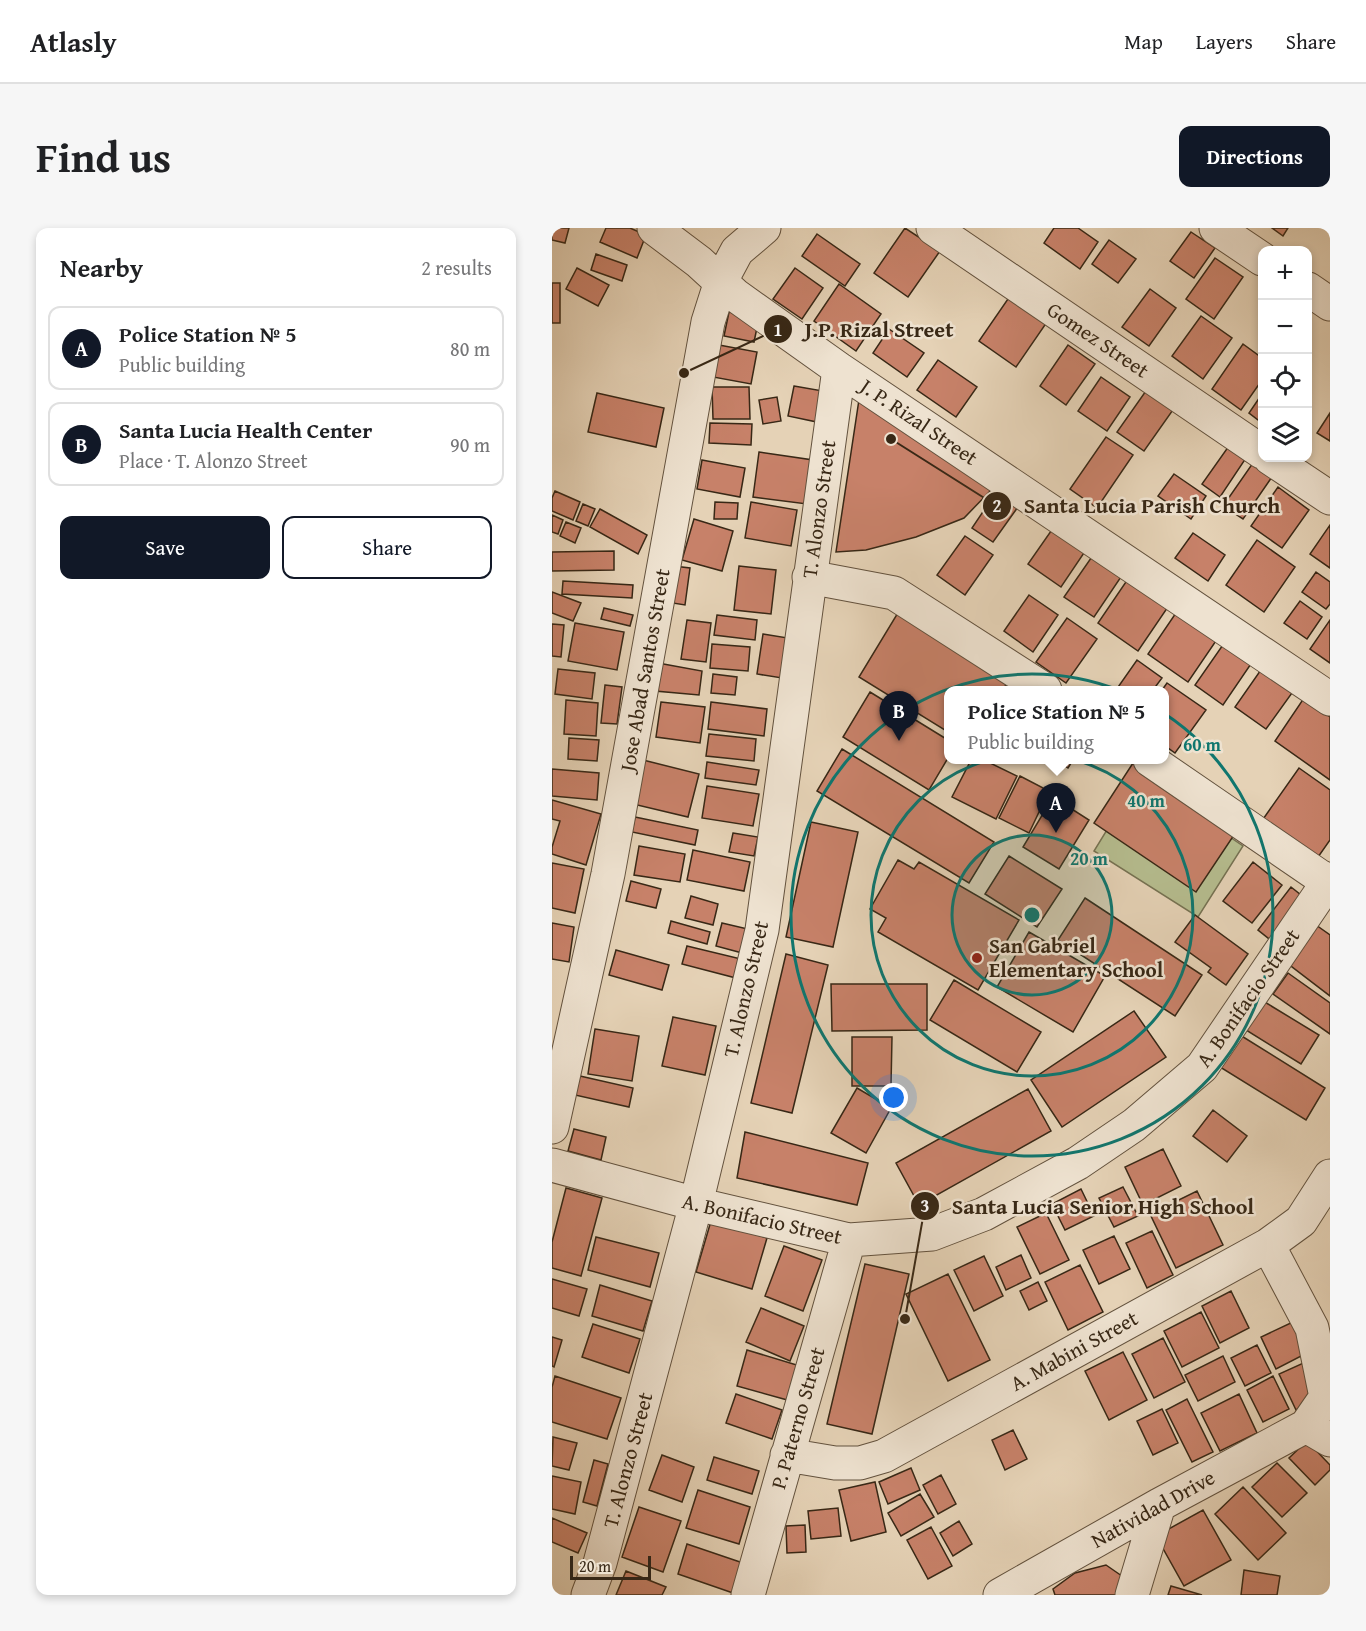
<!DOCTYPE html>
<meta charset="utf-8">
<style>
:root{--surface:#fff;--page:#f6f6f6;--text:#202124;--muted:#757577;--line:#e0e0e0;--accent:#111827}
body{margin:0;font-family:"Gentium Book Plus",serif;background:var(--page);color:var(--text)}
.controls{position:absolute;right:18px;top:18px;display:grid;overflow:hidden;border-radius:12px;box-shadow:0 3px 9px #0003}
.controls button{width:54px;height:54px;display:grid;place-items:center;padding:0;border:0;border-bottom:2px solid var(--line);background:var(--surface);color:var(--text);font:30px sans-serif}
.scale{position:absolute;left:18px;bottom:15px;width:81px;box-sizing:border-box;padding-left:6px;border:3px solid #382816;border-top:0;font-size:16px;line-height:21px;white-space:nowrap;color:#382816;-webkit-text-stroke:4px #eee2d0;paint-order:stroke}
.you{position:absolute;left:342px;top:870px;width:21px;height:21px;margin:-15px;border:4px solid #fff;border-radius:50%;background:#1a73e8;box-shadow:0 0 0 9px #1a73e833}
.badge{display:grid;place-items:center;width:39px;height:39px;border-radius:50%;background:var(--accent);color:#fff;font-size:20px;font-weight:700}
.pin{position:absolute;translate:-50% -50px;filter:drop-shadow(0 2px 3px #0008)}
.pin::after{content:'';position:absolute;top:32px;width:21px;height:18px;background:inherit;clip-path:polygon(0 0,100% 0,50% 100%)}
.popup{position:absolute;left:392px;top:458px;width:225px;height:78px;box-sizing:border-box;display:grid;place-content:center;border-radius:12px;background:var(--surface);filter:drop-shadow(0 2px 4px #0005);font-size:20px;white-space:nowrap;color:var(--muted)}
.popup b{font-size:22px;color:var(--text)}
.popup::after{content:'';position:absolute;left:50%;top:100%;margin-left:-12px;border:12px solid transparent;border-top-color:var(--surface)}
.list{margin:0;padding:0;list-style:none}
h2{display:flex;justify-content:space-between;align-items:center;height:78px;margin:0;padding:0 24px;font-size:26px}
h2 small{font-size:20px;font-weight:400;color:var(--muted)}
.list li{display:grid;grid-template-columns:39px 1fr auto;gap:18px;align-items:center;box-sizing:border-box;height:84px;margin:0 12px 12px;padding:0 12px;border:2px solid var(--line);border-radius:12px}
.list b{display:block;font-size:22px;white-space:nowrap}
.list p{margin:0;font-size:20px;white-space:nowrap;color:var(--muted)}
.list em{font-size:20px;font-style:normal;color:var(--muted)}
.actions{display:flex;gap:12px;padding:18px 24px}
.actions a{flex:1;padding:14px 0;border:2px solid var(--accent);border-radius:12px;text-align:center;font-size:21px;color:var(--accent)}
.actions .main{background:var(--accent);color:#fff}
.icon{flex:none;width:33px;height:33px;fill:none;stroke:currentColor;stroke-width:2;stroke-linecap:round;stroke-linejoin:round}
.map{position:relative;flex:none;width:778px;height:1367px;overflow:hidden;border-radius:12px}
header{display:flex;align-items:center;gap:36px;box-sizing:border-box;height:84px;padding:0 30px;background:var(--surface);border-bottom:2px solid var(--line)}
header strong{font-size:28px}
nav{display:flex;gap:33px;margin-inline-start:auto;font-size:21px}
.intro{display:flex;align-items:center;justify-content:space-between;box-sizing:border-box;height:144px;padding:0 36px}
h1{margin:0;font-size:42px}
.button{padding:15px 27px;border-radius:12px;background:var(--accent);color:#fff;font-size:21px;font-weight:700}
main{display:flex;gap:36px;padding:0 36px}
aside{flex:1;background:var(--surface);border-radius:12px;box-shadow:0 3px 9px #0003}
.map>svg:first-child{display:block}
.green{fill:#b5bc8e;stroke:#767252;stroke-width:1.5}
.building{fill:#c78169;stroke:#382816;stroke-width:1.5}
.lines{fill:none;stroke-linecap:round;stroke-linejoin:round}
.minor-casing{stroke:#63523e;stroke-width:35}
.minor{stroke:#eee2d0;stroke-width:33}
.ring{fill:none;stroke:#0f766e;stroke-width:3}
.poi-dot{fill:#8f2418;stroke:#eee2d0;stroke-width:2}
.labels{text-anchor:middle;stroke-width:5;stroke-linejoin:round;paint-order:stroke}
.street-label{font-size:21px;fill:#382816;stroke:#eee2d0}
.poi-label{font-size:21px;font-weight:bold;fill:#382816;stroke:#eee2d0;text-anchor:start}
.centre{fill:#0f766e;stroke:#eee2d0;stroke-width:3}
.ring-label{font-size:18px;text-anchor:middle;font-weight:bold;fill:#0f766e;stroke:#eee2d0;stroke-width:5;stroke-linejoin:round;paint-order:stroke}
.leader{fill:none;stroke:#382816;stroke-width:2}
.callout-dot{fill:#382816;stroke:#eee2d0;stroke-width:2}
.mark-label{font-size:18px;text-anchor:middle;font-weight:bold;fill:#fff}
.callout-label{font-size:22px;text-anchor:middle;font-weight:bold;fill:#382816;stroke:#eee2d0;stroke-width:5;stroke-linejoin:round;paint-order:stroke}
</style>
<header>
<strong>Atlasly</strong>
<nav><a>Map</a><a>Layers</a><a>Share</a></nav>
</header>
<div class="intro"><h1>Find us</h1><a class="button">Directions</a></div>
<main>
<aside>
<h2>Nearby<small>2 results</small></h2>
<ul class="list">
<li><span class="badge">A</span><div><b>Police Station № 5</b><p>Public building</p></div><em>80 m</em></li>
<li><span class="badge">B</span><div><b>Santa Lucia Health Center</b><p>Place · T. Alonzo Street</p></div><em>90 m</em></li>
</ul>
<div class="actions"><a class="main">Save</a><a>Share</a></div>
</aside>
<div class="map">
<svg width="778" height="1367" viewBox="0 0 778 1367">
<rect width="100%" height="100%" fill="#e5d2b6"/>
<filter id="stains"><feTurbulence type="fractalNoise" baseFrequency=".00333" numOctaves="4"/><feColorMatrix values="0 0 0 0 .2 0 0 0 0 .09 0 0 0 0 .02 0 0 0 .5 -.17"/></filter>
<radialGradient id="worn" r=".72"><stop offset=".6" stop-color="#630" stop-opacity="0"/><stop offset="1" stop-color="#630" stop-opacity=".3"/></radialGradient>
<path class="green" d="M588,548L691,618L646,689L542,623Z"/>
<path class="building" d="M0,0H17L13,15L0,12Z
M54,0H78L94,7L85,30L48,14Z
M353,0L388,23L356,69L322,45Z
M502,0H526L546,14L528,41L492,15Z
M720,0H736L731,8Z
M639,4L663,20L642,50L618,33Z
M265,6L308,36L293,58L250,28Z
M557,12L584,31L566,55L540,36Z
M44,26L75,37L70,53L39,42Z
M663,30L691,49L662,91L634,71Z
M25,40L57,57L46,78L14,61Z
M243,40L271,60L250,91L221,71Z
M0,55H8V95H0Z
M287,56L329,86L304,123L262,93Z
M598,61L624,80L597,118L570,99Z
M458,68L495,94L464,139L427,113Z
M177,84L207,90L202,114L172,108Z
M649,88L680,110L651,151L620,128Z
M337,101L372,125L355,149L321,125Z
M691,116L710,130V152L689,182L660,161Z
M167,117L205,124L199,156L161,149Z
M516,117L543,136L514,177L488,158Z
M386,132L425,159L404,189L365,162Z
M549,149L578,169L555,203L526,183Z
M242,158L271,163L265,194L236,188Z
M160,159H197L198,191H161Z
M596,160L623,179L592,223L565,204Z
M45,165L112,180L104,219L36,204Z
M308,165L445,256L412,290L364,309L314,322L284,324Z
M710,166V195L697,185Z
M225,169L229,193L211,196L207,172Z
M778,185V213L765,205Z
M158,195L200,196L199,217L157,215Z
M554,209L581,227L545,280L518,261Z
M679,215L696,227L668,269L650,256Z
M207,224L261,232L255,276L201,269Z
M150,232L193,240L188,269L145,261Z
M703,232L722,246L691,291L671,278Z
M622,246L654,268L639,291L606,268Z
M451,254L473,269L441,314L420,300Z
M726,259L757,282L730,320L699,298Z
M3,263L28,274L21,292L0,283V270Z
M163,274L186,275L185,291H162Z
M199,274L245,282L239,318L193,310Z
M31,276L43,281L36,298L24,293Z
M48,281L95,307L86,326L38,299Z
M0,287L11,292L6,306L0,304Z
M142,291L181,303L170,343L130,332Z
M506,293L538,316L509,359L476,336Z
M14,294L29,300L23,315L8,308Z
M778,297V340L758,326Z
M641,305L673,327L656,353L623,330Z
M413,308L441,327L413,367L385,347Z
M705,312L743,339L712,384L674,357Z
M546,320L575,340L542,389L512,369Z
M62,323V342L0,343V324Z
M113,337L138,340L133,377L108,373Z
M187,338L224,342L219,386L182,382Z
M764,344L778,354V376L774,381L750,364Z
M580,345L620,373L586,423L546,395Z
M11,353L81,357L80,370L10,366Z
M0,364L29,375L21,393L0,385Z
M477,367L506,387L481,424L452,403Z
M748,373L770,389L755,411L732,395Z
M628,379L668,407L636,454L596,426Z
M52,380L81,387L78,398L49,391Z
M347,383L457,451L451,462H396V504L307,449Z
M165,387L205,392L203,412L162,407Z
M515,390L545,411L514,455L484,434Z
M135,392L159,395L154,434L129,431Z
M778,392V435L758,421Z
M23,395L72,404L65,442L16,433Z
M0,396L12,397L9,429L0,428Z
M211,406L236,410L230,450L205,446Z
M675,411L703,430L671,477L643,457Z
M160,416L198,419L196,443L158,440Z
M585,432L610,450L601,462H564Z
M106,435L150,443L147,467L103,463Z
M713,436L745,458L714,501L683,479Z
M6,441L43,445L40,471L3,466Z
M161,446L185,449L183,467L159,465Z
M615,455L654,482L623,525L612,517V462H610Z
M53,457L70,459L65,496L49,495Z
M318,464L396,512V530L377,562L291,509Z
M752,470L778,489V552L723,513Z
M14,472L46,475L44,508L12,506Z
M109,474L153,479L148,515L104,509Z
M159,474L215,481L212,508L156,501Z
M157,506L204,511L202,533L154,528Z
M17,510L47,512L45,533L16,531Z
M290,521L442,614L417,655L265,563Z
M91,532L147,546L136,589L81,576Z
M419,532H432L465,548L444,591L400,569Z
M504,532H521L516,540Z
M155,534L207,542L204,557L153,550Z
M581,535L684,604L644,664L542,595Z
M747,540L778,562V612L764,632L709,594Z
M0,541L47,545L45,572L0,568Z
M468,548L497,563L477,605L447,590Z
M155,558L207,566L201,598L150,590Z
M501,569L537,592L507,641L471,619Z
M0,572L49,586L34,637L0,626V619L8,593L0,591Z
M83,589L146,602L143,617L80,604Z
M259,594L306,604L281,719L234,709Z
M181,605L206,609L202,628L177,624Z
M87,618L133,626L128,654L82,647Z
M141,622L198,634L192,663L135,652Z
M457,628L510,661L485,699L433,666Z
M346,632L362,641L367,634L467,692L426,762L326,704L334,690L318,681Z
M701,634L730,657L700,695L671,673Z
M0,635L32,641L23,685L0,680Z
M79,653L109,661L104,680L74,673Z
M739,659L754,671L721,714L706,702Z
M139,668L166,676L161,697L133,690Z
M533,670L650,747L623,788L506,712Z
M643,687L696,726L674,757L656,744L659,740L623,714Z
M119,693L158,704L155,716L116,705Z
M0,695L22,699L17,734L0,731Z
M170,695L200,702L194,726L164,718Z
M764,697L778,707V768L735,735Z
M477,704L553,748L521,804L445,759Z
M135,718L189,731L184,750L130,736Z
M64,722L117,737L110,762L57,747Z
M234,726L276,737L240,885L199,875Z
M736,745L778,775V806L721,766Z
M402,752L489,804L465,844L378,792Z
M279,756H375V802L280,803Z
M711,773L767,807L749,836L694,802Z
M582,783L614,829L510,899L479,852Z
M121,789L164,798L153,847L110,838Z
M43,801L87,808L80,853L36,846Z
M688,807L773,860L754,892L668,839Z
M300,809H340L339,858H300Z
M28,848L81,860L77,879L23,867Z
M305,860L339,880L314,925L279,905Z
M476,861L499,903L367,977L344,935Z
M661,882L695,908L675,934L641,908Z
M22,901L54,909L49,932L16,923Z
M193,904L316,935L305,977L185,950Z
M611,921L629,958L591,977L573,939Z
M571,959L586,988L562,999L547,970Z
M14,960L50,970L29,1048L0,1040V1014Z
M529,961L542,988L513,1002L500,976Z
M645,963L671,1017L624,1040L598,986Z
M494,985L517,1032L488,1046L465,999Z
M159,993L215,1010L200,1061L144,1044Z
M600,1003L621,1047L595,1060L574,1015Z
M562,1008L578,1041L547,1056L531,1022Z
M44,1009L107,1025L98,1059L36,1042Z
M232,1018L270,1032L251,1083L213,1068Z
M469,1027L479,1050L454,1062L444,1039Z
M432,1028L451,1068L422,1083L402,1042Z
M313,1036L357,1046L320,1206L275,1196Z
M528,1037L551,1084L516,1102L493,1054Z
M396,1046L438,1132L396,1153L354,1066Z
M0,1051L35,1061L27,1088L0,1080Z
M486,1054L495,1073L477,1082L468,1063Z
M48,1057L100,1073L91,1103L40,1088Z
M679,1063L697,1100L668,1115L650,1078Z
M209,1080L252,1098L238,1133L194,1114Z
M649,1084L667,1120L630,1139L612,1103Z
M743,1093L759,1123L724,1141L709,1109Z
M41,1096L88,1111L77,1145L30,1129Z
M0,1109L10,1112L2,1139L0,1138Z
M611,1110L633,1154L602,1170L580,1126Z
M705,1117L719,1145L693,1158L679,1130Z
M195,1122L248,1138L239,1173L185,1158Z
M571,1124L595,1172L557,1192L533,1143Z
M671,1128L683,1154L646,1173L633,1147Z
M758,1132L764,1170L744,1182L727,1146Z
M3,1148L69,1170L55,1211L0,1194V1159Z
M721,1148L737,1181L711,1194L695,1162Z
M184,1166L230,1182L220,1211L174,1195Z
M687,1166L705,1205L668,1223L649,1185Z
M635,1171L661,1224L640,1234L614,1182Z
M610,1181L626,1215L601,1227L585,1193Z
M461,1202L475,1231L453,1242L440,1212Z
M1,1209L25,1215L17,1242L0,1238Z
M755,1213L778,1237V1242L763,1257L737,1230Z
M110,1227L142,1239L130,1274L97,1262Z
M162,1229L207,1243L200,1266L155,1252Z
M42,1232L56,1236L45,1278L31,1274Z
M725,1235L755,1265L730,1289L700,1259Z
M359,1240L368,1262L336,1276L327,1254Z
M389,1247L404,1276L386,1286L371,1257Z
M0,1248L29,1254L23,1286L0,1281Z
M323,1254L334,1304L299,1313L287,1262Z
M691,1259L734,1305L706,1332L663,1286Z
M146,1262L198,1279L187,1316L134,1300Z
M368,1266L382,1289L349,1308L336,1285Z
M87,1279L129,1293L111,1344L70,1329Z
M286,1280L289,1308L259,1311L256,1283Z
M651,1282L679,1332L632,1358L604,1308Z
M0,1290L35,1305L26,1325L0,1314Z
M407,1293L420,1316L401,1328L388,1305Z
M253,1297L254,1324L235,1325L234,1298Z
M379,1299L400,1338L376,1351L355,1312Z
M135,1316L191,1335L181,1365L126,1346Z
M554,1337L580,1355L575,1367H503L501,1361L523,1345Z
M692,1342L728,1348L725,1367H689Z
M74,1343L114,1359L110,1367H64Z
M619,1358L650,1367H616Z"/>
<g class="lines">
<g class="minor-casing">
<path id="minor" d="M102,0L147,34L183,67L287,141L778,471
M381,0L710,224
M664,0L710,31
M756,61L778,76
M718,230L778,270
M257,349L342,365L493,462
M598,532L776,654
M0,899L56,646L156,94L169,53L185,23L212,0
M0,937L144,976L297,1012L380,1006L432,986L526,935L582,897L650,839L778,651
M754,1198L778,1212
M235,1227L283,1235H308L332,1228L716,1017L749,993L778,948
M36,1367L48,1335L144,976L210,702L287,141
M196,1367L297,1012
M448,1367L607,1277L754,1198L774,1169L760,1100L716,1017
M580,1367L607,1277"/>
</g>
<use href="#minor" class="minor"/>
</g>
<circle cx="480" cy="687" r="80" fill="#0f766e" fill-opacity=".12"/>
<g class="ring">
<circle cx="480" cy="687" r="80"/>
<circle cx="480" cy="687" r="161"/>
<circle cx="480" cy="687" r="241"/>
</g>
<circle class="poi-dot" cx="425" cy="730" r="6"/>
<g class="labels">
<g class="street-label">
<text transform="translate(546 112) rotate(34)" y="7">Gomez Street</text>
<text transform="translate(367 194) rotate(34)" y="7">J. P. Rizal Street</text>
<text transform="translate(267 281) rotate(-82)" y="7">T. Alonzo Street</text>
<text transform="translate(93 442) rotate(-80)" y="7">Jose Abad Santos Street</text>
<text transform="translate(194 761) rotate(-77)" y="7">T. Alonzo Street</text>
<text transform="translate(696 770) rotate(-55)" y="7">A. Bonifacio Street</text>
<text transform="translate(210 991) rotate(13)" y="7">A. Bonifacio Street</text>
<text transform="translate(522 1123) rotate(-29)" y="7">A. Mabini Street</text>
<text transform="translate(246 1190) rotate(-74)" y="7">P. Paterno Street</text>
<text transform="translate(76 1232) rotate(-75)" y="7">T. Alonzo Street</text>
<text transform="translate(601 1281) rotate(-29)" y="7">Natividad Drive</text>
</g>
<g class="poi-label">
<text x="437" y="725">San Gabriel<tspan x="437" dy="24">Elementary School</tspan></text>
</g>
</g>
<circle cx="480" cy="687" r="9" class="centre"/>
<g class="ring-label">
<text x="650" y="523">60 m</text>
<text x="594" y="579">40 m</text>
<text x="537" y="637">20 m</text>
</g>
<path class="leader" d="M132 145L226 101M339 211L445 278M353 1091L373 978"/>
<g class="callout-dot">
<circle cx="132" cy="145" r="6"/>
<circle cx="339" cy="211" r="6"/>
<circle cx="353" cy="1091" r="6"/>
<circle cx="226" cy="101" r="15"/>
<circle cx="445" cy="278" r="15"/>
<circle cx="373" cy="978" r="15"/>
</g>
<g class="mark-label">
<text x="226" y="108">1</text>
<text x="445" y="284">2</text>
<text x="373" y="984">3</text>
</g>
<g class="callout-label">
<text x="327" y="109">J.P. Rizal Street</text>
<text x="600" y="285">Santa Lucia Parish Church</text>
<text x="551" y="986">Santa Lucia Senior High School</text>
</g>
<rect width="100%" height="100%" filter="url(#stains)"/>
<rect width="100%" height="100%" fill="url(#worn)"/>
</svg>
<div class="controls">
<button>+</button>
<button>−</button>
<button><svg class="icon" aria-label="locate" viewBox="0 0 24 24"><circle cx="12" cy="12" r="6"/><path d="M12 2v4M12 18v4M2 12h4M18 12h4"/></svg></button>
<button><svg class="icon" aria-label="layers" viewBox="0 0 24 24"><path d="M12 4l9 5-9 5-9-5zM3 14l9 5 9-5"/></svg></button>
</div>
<div class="scale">20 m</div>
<div class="you"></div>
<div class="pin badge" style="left:504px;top:605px">A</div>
<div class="popup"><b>Police Station № 5</b>Public building</div>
<div class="pin badge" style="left:347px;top:513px">B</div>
</div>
</main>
